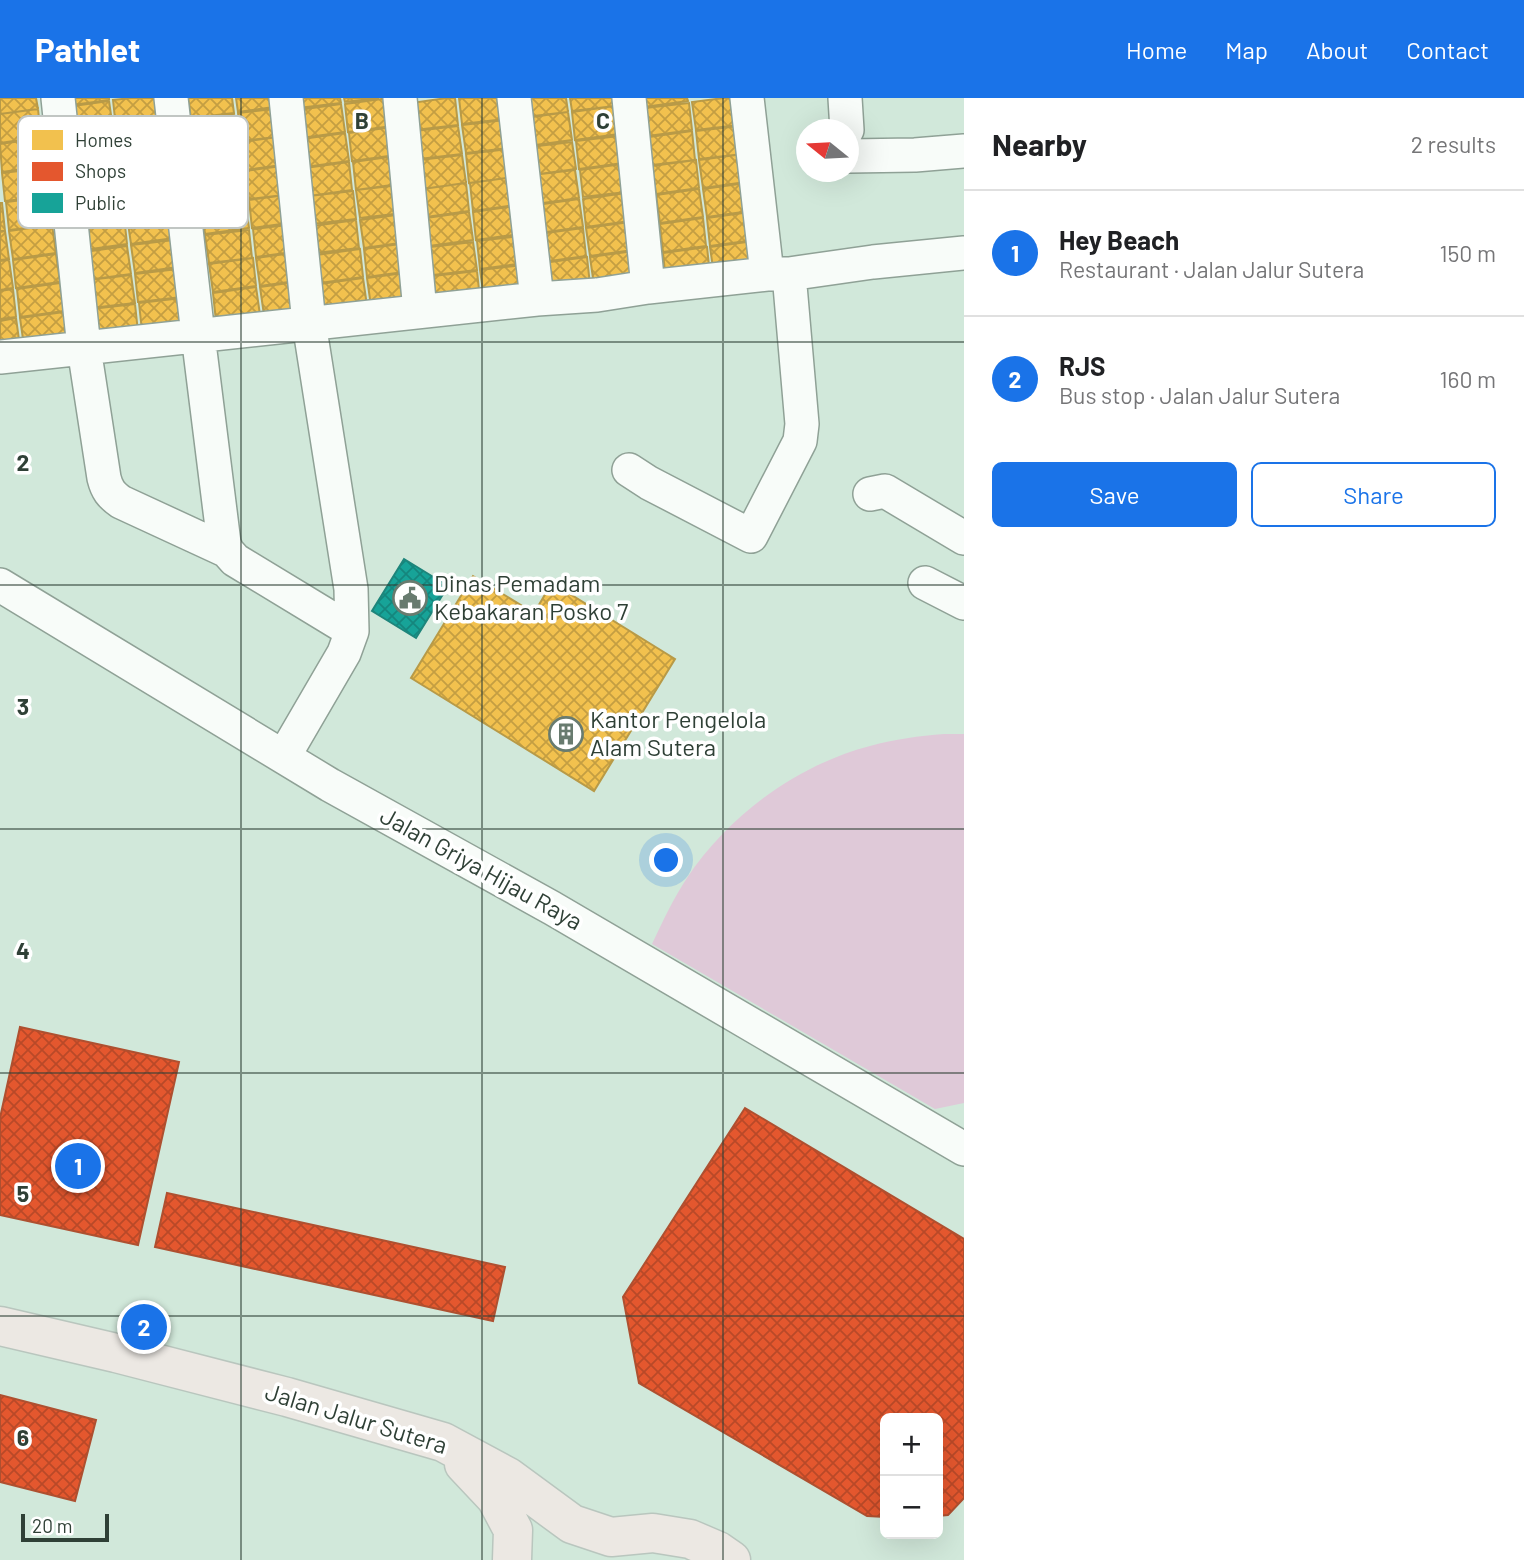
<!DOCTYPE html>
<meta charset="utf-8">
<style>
:root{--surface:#fff;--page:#f2f2f2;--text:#202124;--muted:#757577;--line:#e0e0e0;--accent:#1a73e8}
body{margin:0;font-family:Barlow,sans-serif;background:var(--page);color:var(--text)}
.controls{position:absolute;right:21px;bottom:21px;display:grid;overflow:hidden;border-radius:10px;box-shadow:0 7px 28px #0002}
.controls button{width:63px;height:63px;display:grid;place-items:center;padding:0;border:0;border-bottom:2px solid var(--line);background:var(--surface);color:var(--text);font:35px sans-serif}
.compass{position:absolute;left:796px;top:21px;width:63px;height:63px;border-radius:50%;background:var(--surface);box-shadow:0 7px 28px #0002;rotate:288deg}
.scale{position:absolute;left:21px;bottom:18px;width:88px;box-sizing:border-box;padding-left:7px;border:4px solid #2f4036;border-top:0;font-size:19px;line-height:24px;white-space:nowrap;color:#2f4036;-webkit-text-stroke:5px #fff;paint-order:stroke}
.you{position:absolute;left:667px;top:763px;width:24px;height:24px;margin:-18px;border:5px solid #fff;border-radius:50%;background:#1a73e8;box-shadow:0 0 0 10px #1a73e833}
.badge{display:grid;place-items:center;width:46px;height:46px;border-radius:50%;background:var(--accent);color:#fff;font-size:23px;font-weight:700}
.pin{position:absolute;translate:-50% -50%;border:4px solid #fff;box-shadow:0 2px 7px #0006}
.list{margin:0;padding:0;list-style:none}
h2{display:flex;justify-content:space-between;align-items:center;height:91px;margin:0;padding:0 28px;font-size:30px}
h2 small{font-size:23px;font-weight:400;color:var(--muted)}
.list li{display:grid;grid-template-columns:46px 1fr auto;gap:21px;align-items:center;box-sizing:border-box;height:126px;padding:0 28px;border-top:2px solid var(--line)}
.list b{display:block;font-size:26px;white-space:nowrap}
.list p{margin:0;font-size:23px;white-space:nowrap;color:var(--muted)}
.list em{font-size:23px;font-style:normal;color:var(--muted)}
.actions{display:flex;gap:14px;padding:21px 28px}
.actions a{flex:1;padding:16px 0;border:2px solid var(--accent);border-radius:10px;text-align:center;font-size:24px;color:var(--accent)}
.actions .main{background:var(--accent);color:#fff}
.map{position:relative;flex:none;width:964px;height:1462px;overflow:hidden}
header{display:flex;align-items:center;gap:42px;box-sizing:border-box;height:98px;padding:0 35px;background:var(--accent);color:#fff}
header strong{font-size:33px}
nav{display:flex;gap:38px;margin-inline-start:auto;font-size:24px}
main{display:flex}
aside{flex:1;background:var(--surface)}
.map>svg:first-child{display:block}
.pitch{fill:#dfc9d8}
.homes{fill:url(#homes-cross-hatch);stroke:#b89a47;stroke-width:2}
.shops{fill:url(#shops-cross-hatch);stroke:#ae5030;stroke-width:2}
.public{fill:url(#public-cross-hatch);stroke:#1e857b;stroke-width:2}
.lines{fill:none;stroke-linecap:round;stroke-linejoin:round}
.minor-casing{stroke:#8fa196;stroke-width:36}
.major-casing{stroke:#b9c6be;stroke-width:41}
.minor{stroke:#f8fcf9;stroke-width:33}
.major{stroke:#ece8e3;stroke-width:38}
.grid{fill:none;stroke:#2f4036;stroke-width:2;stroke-opacity:0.55}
.labels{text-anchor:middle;stroke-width:7;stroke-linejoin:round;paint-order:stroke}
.poi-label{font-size:24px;fill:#2f4036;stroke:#fff;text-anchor:start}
.street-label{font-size:24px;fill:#2f4036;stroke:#fff}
.key{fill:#fff;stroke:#c1c6c3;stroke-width:2}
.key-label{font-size:19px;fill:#2f4036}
.grid-label{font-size:23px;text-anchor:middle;font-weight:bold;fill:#2f4036;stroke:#fff;stroke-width:7;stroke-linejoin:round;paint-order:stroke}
</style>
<header>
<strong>Pathlet</strong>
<nav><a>Home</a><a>Map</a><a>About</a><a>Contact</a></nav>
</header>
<main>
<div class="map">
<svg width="964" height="1462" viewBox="0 0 964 1462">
<defs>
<pattern id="homes-cross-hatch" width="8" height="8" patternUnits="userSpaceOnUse" patternTransform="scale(1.75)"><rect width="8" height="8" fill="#f2c14e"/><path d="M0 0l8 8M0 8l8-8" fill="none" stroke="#c49e42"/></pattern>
<pattern id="shops-cross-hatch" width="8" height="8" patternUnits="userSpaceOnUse" patternTransform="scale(1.75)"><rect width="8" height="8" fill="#e4572e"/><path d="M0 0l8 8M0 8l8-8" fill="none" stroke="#b94928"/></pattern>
<pattern id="public-cross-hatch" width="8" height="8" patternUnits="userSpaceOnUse" patternTransform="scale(1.75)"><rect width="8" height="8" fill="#17a398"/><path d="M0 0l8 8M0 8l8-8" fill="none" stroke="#15867d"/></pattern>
</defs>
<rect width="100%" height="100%" fill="#d1e8da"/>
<path class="pitch" d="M944,636H964V1005L935,1011L652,846C663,823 673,801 687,780C729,717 797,667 870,648C895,641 919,638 944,636Z"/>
<path class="homes" d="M0,0H36L38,11L0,16Z
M64,0H109V2L65,8Z
M131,0H156L160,25L116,30L113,2Z
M188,0H232L234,15L191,20Z
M236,0H280L281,8L238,14Z
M296,0H340L341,5L298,10Z
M344,0H379L345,4Z
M389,0L392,28L348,34L345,6Z
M447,0H455L458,27L415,32L411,5Z
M459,0H503L505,21L462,26Z
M522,0H566L568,14L525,19Z
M570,0H614L615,8L572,13Z
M643,0H687L688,3L644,9Z
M724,0H736L739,27L696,32L692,4Z
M109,3L113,31L69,37L66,9Z
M689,5L692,32L648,38L645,10Z
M341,6L345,34L301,40L298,12Z
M615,8L619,36L575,42L572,14Z
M281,10L285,38L241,43L238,15Z
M38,11L41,39L0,45V16Z
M568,14L572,42L528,48L525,20Z
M234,16L238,44L194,49L191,21Z
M505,22L509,50L466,55L462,27Z
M458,28L462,56L419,61L415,33Z
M739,28L743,56L699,61L696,33Z
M393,29L396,57L352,63L349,35Z
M692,33L695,62L652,67L649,39Z
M345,35L349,63L305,69L302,41Z
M285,38L289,66L245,72L242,44Z
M619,38L623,65L579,71L576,43Z
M42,40L45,68L2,74L0,46Z
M572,44L576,71L532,77L529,49Z
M509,51L513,79L469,85L466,56Z
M743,56L746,84L703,90L699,62Z
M462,57L466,85L422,91L419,62Z
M396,58L399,86L356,92L353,64Z
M696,62L699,90L656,96L652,68Z
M349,64L352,92L309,98L305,70Z
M622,66L626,94L583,99L580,72Z
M289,67L292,96L249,101L245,73Z
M45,70L49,98L5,103L2,75Z
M575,72L579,100L536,106L532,77Z
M513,79L516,107L473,113L470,85Z
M466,85L469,113L426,119L422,91Z
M746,85L750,113L707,119L703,91Z
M400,87L403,115L360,120L356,92Z
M699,91L703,119L660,125L656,97Z
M353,93L356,121L312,126L309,98Z
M626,95L630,123L586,129L583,101Z
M293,96L296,124L252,130L249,102Z
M49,99L53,127L9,132L6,104Z
M579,101L583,129L539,135L536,107Z
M245,102L249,130L205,136L202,108Z
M0,105H2L5,133H0Z
M516,108L520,136L476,142L473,114Z
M171,112L174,140L131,146L127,118Z
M469,114L473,142L429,148L426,120Z
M750,114L754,142L710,148L707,120Z
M403,116L407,144L364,150L360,122Z
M124,118L127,146L84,152L80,124Z
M703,120L706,148L663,154L660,126Z
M356,122L359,150L316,155L313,128Z
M630,124L633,152L590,158L586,130Z
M296,126L300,153L256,159L253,131Z
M52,127L56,155L13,161L9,133Z
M583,130L586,158L543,164L539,136Z
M249,132L252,160L209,165L205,137Z
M5,133L9,161L0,162V134Z
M520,138L524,165L480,171L477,143Z
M174,142L178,169L135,175L131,147Z
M754,143L757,172L714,177L710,149Z
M473,144L477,172L433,177L430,149Z
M407,145L411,173L367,179L364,151Z
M127,148L131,176L87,182L84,154Z
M707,149L710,177L666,183L663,155Z
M360,151L363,179L320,185L316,157Z
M634,153L637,181L594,187L590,159Z
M300,154L303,182L260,188L256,160Z
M56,156L60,184L16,190L13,162Z
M587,159L590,187L547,193L543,165Z
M253,160L256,188L213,194L209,166Z
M9,162L13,190L0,192V163Z
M524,167L527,195L484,200L480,172Z
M178,171L182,199L138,204L135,176Z
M477,173L480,201L437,206L433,178Z
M411,174L414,202L371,208L367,180Z
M131,177L135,205L91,210L88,182Z
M363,180L367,208L323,214L320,186Z
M303,183L307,211L264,217L260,189Z
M60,185L64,213L20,219L17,191Z
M256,189L260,217L216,223L213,195Z
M13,191L16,219L0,221V193Z
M182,200L186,228L142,233L139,205Z
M135,206L138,234L95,239L91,211Z
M64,214L67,243L24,248L20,220Z
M16,220L20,249L0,251V223Z
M473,478L534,515L552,485L675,561L594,693L411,580Z"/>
<path class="shops" d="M20,929L179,964L138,1147L0,1117V1020Z
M745,1010L964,1141V1400L948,1417L938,1418V1320H885V1419L867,1418L639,1285L623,1199Z
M167,1095L505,1169L493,1223L155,1149Z
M0,1297L96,1322L75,1403L0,1384Z"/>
<path class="public" d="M404,461L448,488L416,540L372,513Z"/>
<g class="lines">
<g class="minor-casing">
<path id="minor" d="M58,0L84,250L104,380C107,392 111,397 121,404L227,453
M171,0L198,237L224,445L227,453L235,462L352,533
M400,0L420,213
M514,0L537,201
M629,0L648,189
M747,0L767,176
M845,0L847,32
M848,54L849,58L915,57L964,53
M0,259L537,201L597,197L648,189L767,176H789L873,164L964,155
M629,372L649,385L751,438L800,343L802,326L789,176
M870,396L885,393L964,440
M925,485L964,505
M0,487L330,687L552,810L964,1051
M284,658L344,555L352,533L351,491L309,225L286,0"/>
</g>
<g class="major-casing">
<path id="major" d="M0,1228L116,1255L287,1299L443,1344L508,1379L572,1426L611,1439L653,1435L690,1441L718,1453L731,1462
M464,1366L496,1400L513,1432L512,1462"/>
</g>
<use href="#minor" class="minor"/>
<use href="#major" class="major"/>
</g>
<path class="grid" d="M241,0V1462M482,0V1462M723,0V1462M0,244H964M0,487H964M0,731H964M0,975H964M0,1218H964"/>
<defs>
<g id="civic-ring" transform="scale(1.75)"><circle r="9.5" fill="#fff" stroke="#687b6f" stroke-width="1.5"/><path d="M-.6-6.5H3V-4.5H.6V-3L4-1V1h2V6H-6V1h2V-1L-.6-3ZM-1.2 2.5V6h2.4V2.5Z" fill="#687b6f"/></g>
<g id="building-ring" transform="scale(1.75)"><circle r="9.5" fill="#fff" stroke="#687b6f" stroke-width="1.5"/><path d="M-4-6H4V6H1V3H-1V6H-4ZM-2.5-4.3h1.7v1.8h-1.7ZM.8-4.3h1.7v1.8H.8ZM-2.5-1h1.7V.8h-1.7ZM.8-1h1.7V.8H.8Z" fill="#687b6f"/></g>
</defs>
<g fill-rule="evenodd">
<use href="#civic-ring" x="410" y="500"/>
<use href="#building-ring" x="566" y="636"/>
</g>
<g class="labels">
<g class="poi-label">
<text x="434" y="494">Dinas Pemadam<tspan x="434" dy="28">Kebakaran Posko 7</tspan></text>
<text x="590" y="630">Kantor Pengelola<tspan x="590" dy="28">Alam Sutera</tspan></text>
</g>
<g class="street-label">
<text transform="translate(481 771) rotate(29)" y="8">Jalan Griya Hijau Raya</text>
<text transform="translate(356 1321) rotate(17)" y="8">Jalan Jalur Sutera</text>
</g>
</g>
<rect x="18" y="18" width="230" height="112" rx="10" class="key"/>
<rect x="32" y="32" width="31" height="20" fill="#f2c14e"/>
<rect x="32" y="64" width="31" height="19" fill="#e4572e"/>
<rect x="32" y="95" width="31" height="20" fill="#17a398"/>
<g class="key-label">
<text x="75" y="49">Homes</text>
<text x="75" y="80">Shops</text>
<text x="75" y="112">Public</text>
</g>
<g class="grid-label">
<text x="362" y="31">B</text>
<text x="603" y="31">C</text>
<text x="23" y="373">2</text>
<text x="23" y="617">3</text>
<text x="23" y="861">4</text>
<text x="23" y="1104">5</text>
<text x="23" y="1348">6</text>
</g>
</svg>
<div class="controls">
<button>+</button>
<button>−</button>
</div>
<svg class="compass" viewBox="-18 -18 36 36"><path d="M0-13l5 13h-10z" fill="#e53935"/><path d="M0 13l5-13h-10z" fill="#757577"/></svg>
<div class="scale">20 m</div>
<div class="you"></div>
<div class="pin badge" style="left:78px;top:1068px">1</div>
<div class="pin badge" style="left:144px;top:1229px">2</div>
</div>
<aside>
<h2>Nearby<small>2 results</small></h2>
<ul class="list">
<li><span class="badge">1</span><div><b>Hey Beach</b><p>Restaurant · Jalan Jalur Sutera</p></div><em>150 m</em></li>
<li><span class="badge">2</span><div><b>RJS</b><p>Bus stop · Jalan Jalur Sutera</p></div><em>160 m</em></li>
</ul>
<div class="actions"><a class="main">Save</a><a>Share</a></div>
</aside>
</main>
